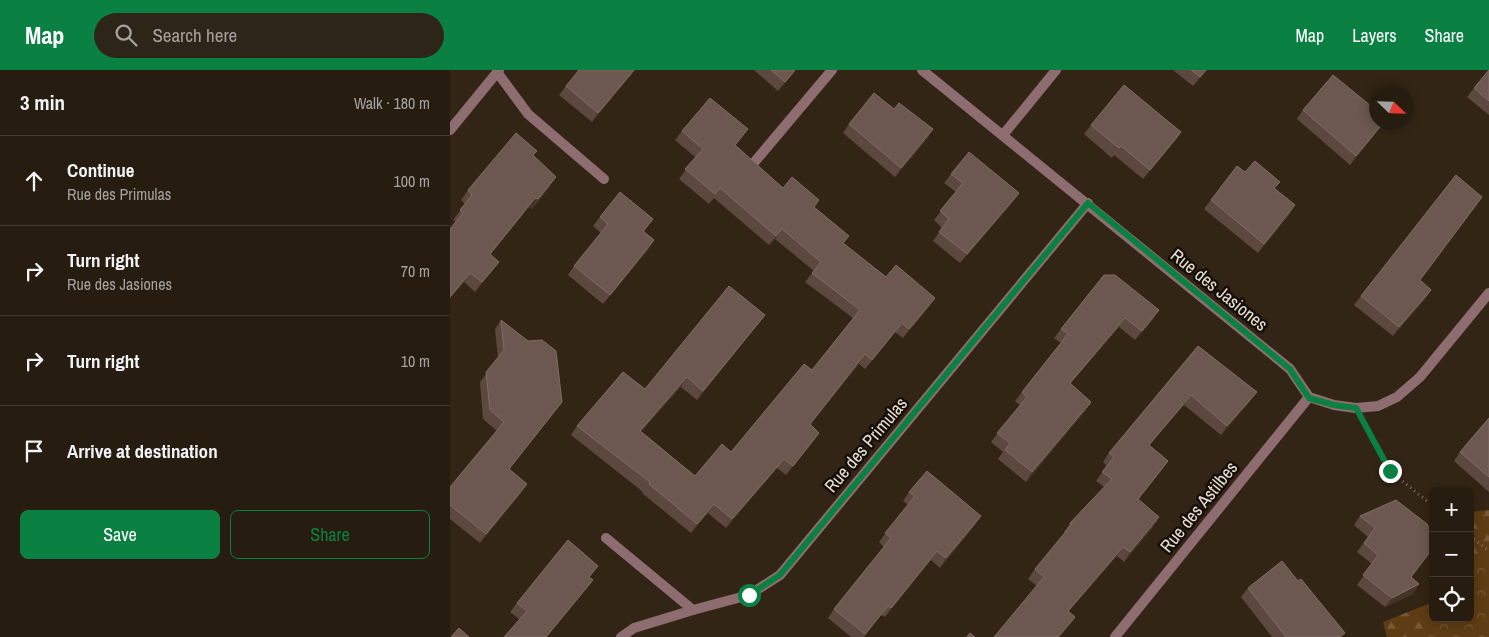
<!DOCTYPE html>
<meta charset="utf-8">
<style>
:root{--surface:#261c10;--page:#2e2519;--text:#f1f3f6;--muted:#a4a19f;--line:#423a30;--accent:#0b8043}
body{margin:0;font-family:"Archivo Narrow",sans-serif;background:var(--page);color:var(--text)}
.controls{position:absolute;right:15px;bottom:15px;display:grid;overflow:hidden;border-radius:8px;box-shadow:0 2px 12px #0003}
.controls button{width:45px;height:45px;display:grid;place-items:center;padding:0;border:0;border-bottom:1px solid var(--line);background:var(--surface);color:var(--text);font:25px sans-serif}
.compass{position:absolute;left:919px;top:15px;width:45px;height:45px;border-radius:50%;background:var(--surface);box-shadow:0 2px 12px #0003;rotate:113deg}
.stop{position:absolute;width:15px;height:15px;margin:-11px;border:4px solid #0b8043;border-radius:50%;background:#fff}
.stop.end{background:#0b8043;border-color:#fff;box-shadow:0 1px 5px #0008}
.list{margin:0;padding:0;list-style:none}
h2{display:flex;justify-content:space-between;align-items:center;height:65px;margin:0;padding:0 20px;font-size:21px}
h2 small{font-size:16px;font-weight:400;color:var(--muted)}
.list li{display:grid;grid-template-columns:32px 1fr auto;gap:15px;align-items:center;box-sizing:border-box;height:90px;padding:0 20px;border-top:1px solid var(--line)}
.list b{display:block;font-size:19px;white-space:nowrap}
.list p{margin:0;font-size:16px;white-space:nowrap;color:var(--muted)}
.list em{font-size:16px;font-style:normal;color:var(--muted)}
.actions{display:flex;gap:10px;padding:15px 20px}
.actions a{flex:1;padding:11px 0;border:1px solid var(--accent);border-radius:8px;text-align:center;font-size:18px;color:var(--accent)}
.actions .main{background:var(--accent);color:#fff}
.icon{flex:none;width:28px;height:28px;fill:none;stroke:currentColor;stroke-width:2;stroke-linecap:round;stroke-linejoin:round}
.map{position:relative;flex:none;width:1039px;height:567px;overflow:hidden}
header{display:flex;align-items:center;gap:30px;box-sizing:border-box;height:70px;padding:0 25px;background:var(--accent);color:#fff}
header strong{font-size:24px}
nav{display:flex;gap:28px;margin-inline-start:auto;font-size:18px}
.search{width:350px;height:45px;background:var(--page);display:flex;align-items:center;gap:12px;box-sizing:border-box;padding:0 18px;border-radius:28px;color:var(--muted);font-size:19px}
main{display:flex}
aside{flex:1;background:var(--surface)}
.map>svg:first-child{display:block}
.forest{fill:url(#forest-firs)}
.park{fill:url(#park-crowns)}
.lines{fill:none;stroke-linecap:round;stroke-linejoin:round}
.path{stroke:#807366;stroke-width:3;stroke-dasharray:1 4;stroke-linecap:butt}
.service{stroke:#8d6d70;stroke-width:10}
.minor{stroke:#8d6d70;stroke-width:10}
.wall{fill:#5d4840}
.shaded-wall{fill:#463328}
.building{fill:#6c5850;stroke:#7f6d64}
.route{stroke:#0b8043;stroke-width:6}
.labels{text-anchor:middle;stroke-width:5;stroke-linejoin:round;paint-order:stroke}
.street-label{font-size:18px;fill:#e7ddd3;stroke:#160f09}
</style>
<header>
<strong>Map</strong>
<div class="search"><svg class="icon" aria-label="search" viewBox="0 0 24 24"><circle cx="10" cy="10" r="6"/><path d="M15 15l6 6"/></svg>Search here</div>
<nav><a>Map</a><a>Layers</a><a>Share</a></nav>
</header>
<main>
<aside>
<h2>3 min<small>Walk · 180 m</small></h2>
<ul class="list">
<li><svg class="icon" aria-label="ahead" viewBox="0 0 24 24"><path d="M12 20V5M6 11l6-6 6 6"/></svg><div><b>Continue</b><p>Rue des Primulas</p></div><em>100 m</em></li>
<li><svg class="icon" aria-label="right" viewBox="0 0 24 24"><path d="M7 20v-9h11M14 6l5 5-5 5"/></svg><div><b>Turn right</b><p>Rue des Jasiones</p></div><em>70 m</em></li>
<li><svg class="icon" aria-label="right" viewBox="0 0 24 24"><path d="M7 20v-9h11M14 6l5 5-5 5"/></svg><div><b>Turn right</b></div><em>10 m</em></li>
<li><svg class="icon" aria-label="arrive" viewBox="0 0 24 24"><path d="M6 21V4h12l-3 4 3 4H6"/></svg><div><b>Arrive at destination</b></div></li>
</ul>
<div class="actions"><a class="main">Save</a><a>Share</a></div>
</aside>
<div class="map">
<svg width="1039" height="567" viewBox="0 0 1039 567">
<defs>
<pattern id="forest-firs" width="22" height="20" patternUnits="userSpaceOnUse" patternTransform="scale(1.25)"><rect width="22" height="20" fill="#5f3d14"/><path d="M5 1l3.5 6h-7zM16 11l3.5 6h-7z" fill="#765935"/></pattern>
<pattern id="park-crowns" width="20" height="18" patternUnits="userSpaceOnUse" patternTransform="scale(1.25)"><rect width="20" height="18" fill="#5f3d14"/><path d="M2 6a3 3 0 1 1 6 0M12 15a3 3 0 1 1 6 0" fill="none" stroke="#765935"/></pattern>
</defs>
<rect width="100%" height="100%" fill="#332515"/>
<path class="forest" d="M1039,440V567H937L933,552L983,532V548H1020V442Z"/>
<path class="park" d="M1039,481V567H970L985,548H1020V504Z"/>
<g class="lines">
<path class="path" d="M917,358L940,401L983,436
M1020,466L1039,481"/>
<path class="service" d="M47,2L78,44L154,109
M553,65L606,0
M302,95L382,0
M156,468L243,540"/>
<path class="minor" d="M472,0L840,299L859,327L884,335L906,338L928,336L947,327L970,307L1039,223
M0,60L49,0
M171,567L184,558L243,540L299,525L330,505L638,133
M665,567L859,327"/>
</g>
<path class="wall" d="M185,0L142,52L109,25L116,16Z
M304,0H346L328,21Z
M723,0H757L743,16Z
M1039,0V45L1017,27L1024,18Z
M853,40L934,52L900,95L847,49Z
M399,54L483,59L477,69L445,107L393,63Z
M641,55L731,62L725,71L693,109L664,85L662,88L634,64Z
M298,59L285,75L333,118L364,137L394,174L436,207L479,237L453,268L445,262L415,299L409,294L360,355L369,363L336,405L327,398L276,458L258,443L241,463L192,423L193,422L121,365L127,356L195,319L315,245L308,254L247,330L231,317L191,361L245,406L281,382L362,300L403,248L355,212L364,201L325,169L319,175L264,128L259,134L229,109L245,87L225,70L232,61Z
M84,86L100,116L82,139L79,137L40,185L49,192L42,201L25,222L14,212L0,228V159L6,152L3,150L15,134L11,130L18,120Z
M795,102L825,118L839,145L808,183L754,139L761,130Z
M501,104L569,123L563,132L510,193L483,171L492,158L484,150L506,122L494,113Z
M150,147L203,149L194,162L204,170L198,180L153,234L118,205L124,196L151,163L143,156Z
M654,205L703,249L685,270L669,257L620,314L641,332L635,341L576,412L548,389L553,382L541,372L570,335L565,331L572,322L611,273L604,268L611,259Z
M970,210L981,220L975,229L943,266L904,235L911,226Z
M51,250L112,332L59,399L71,423L30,473L0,449V417L47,361L33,349L30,312L48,288L45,259Z
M748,276L800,331L771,365L734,335L699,375L718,391L688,430L703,457L674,492L667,486L618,542L625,547L619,556L587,516L578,509L585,499L615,463L614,462L620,453L654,417L646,411L657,396L653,392L659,383Z
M1039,348V422L1004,391L1010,382Z
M459,422L525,455L490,498L481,490L435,547L431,545L414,567H401L378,548L384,539L434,477L429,472L458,435L453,431Z
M946,430L961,508L969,514L963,524L935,537L907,515L922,494L907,482L918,467L904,455L910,446Z
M140,508L136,519L69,549L60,542L67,533Z
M798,518L892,567H822L791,527Z"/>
<path class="shaded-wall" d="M184,0H185L142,52L148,43Z
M345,0H346L328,21L335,12Z
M756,0H757L743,16L750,7Z
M934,52L930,58L900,95L906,86Z
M483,59L477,69L445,107L451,98Z
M731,62L725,71L693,109L700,100Z
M106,107L82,139L79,137L33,193L40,184L85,128Z
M569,123L563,132L510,193L517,184Z
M845,135L839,145L808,183L814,174Z
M332,159L325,169L319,175L326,166Z
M204,170L198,180L153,234L160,225Z
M49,192L42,201L25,222L32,212Z
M20,203L14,212L0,228V227Z
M981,220L975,229L943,266L949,257Z
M485,228L479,237L453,268L459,259Z
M709,240L703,249L685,270L692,261Z
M315,245L308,254L247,330L253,321Z
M675,248L669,257L613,322L620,313Z
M415,284L409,294L353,364L360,354Z
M237,307L231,317L184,370L190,361Z
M807,322L800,331L771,365L777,356Z
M741,325L734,335L692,384L699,375Z
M641,332L635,341L576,412L582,402Z
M369,363L363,372L336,405L343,396Z
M334,389L327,398L276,458L282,449Z
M718,391L712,400L681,439L688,429Z
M77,414L71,423L30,473L36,464Z
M264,434L258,443L241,463L247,454Z
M531,446L525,455L490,498L496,488Z
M709,447L703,457L674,492L680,482Z
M673,477L667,486L611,550L618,541Z
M487,481L481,490L435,547L441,538Z
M143,510L136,519L97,567H96Z
M969,514L963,524L935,537L942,528Z
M625,547L619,556L610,567H608Z"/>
<path class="building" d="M129,0H184L148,43L116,16Z
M321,0H345L335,12Z
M741,0H756L750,7Z
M1039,0V31L1024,18Z
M883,5L926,40V52H934L906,86L853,40Z
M674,15L731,62L700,100L671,76L669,78L641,55Z
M424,23L444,39L449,33L483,59L451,98L399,54Z
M260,28L298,59L285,75L333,118L342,107L369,130L364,137L399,166L393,173L436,207L446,195L485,228L459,259L452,253L422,290L415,284L360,354L369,363L343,396L334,389L282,449L264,434L247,454L199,414L200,412L127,356L173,302L195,319L279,216L315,245L253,321L237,307L190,361L245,406L272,374L281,382L354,294L362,300L410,240L362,203L371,192L332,159L326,166L270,118L265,124L235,99L253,79L232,61Z
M66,63L87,81L83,85L106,107L88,129L85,128L40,184L49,192L32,212L20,203L0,227V159L13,143L10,140L22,125L18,120Z
M519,82L569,123L517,184L489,162L499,149L490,141L513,113L501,104Z
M805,91L830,112L824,118L845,135L814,174L761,130L787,96L795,102Z
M1006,105L1032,127L970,210L981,220L949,257L911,226Z
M170,122L203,149L193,161L204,170L160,225L124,196L158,154L150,147Z
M654,205H665L709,240L692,261L675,248L620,313L641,332L582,402L555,380L560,373L547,363L577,327L572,322L618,264L611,259Z
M51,250L78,271L92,270L106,281L112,332L59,399L77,414L36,464L0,435V417L54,352L40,340L36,302L54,280Z
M748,276L807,322L777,356L741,325L699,375L718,391L688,429L709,447L680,482L673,477L618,541L625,547L608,567H544L594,507L585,499L622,454L620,453L662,409L652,402L664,387L659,383Z
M1039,348V407L1010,382Z
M477,401L531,446L496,488L487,481L441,538L438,536L415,564L384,539L441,468L435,463L465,426L459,422Z
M946,430L977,454L983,466V478L961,507L969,514L942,528L913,505L928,485L914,473L925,458L910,446Z
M118,470L148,496L139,507L143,510L96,567H54L77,541L67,533Z
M832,491L848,511L851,509L895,563L890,567H836L798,518Z
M9,558L19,567H1Z
M520,563L525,567H517Z"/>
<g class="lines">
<path class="route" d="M299,525L330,505L638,133L840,299L859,328L884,335L906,338L940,401"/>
</g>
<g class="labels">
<g class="street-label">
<text transform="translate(769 220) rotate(39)" y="6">Rue des Jasiones</text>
<text transform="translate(416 375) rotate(-50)" y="6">Rue des Primulas</text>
<text transform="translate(749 437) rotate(-51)" y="6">Rue des Astilbes</text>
</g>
</g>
</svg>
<div class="controls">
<button>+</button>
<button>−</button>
<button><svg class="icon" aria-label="locate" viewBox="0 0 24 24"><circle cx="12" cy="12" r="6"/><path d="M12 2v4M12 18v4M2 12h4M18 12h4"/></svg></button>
</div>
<svg class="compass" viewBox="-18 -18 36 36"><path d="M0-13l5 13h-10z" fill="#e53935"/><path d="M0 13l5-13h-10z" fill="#a4a19f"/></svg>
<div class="stop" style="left:299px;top:525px"></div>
<div class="stop end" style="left:940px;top:401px"></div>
</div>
</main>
